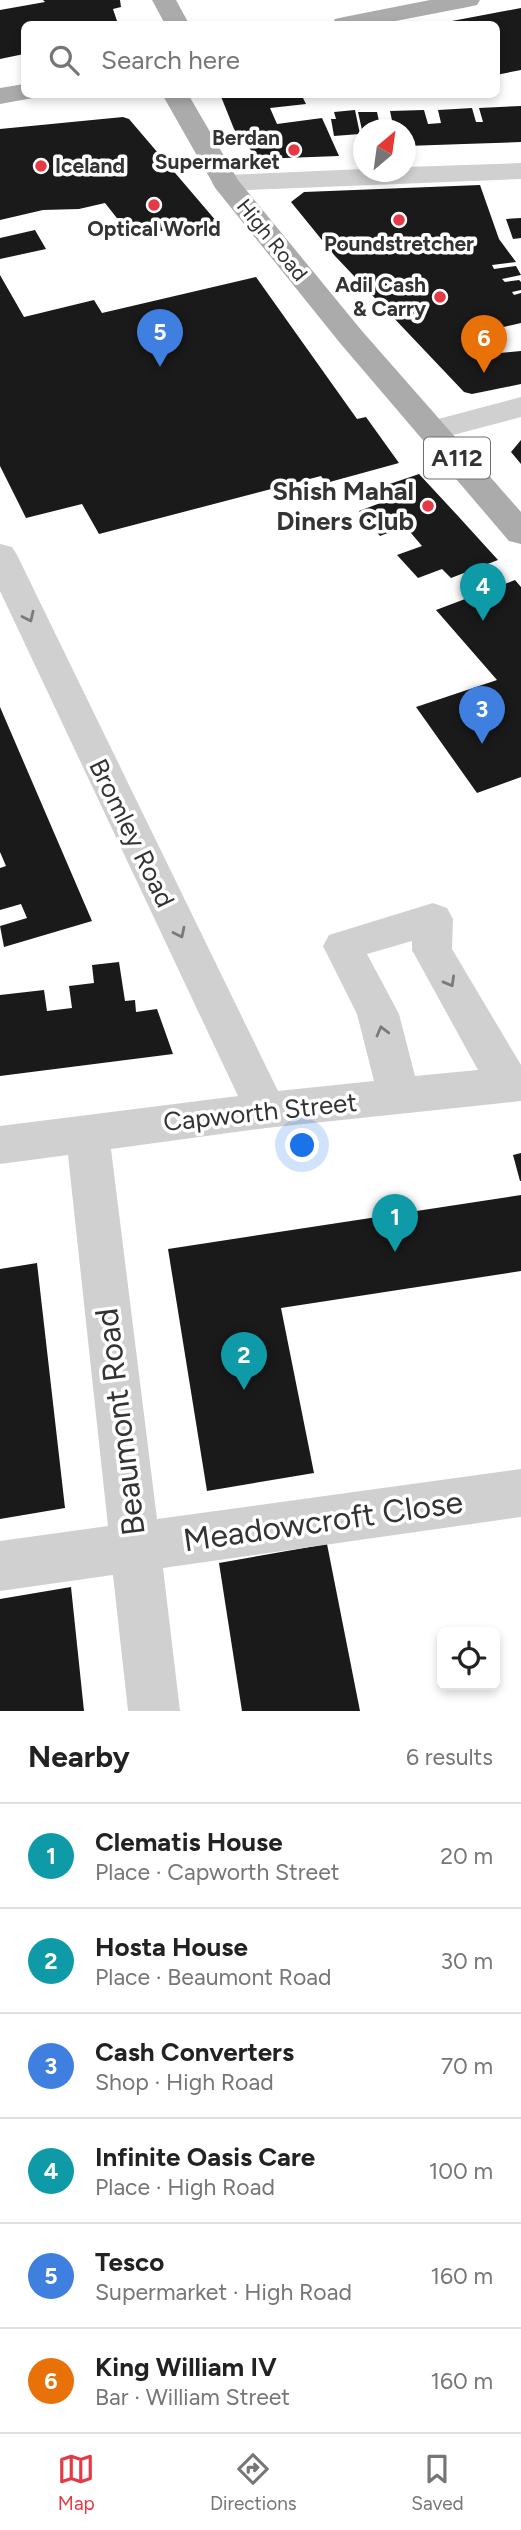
<!DOCTYPE html>
<meta charset="utf-8">
<style>
:root{--surface:#fff;--page:#f2f2f2;--text:#222;--muted:#767676;--line:#e0e0e0;--accent:#e63946}
body{margin:0;font-family:Figtree,sans-serif;background:var(--page);color:var(--text)}
.controls{position:absolute;right:21px;bottom:21px;display:grid;overflow:hidden;border-radius:10px;box-shadow:0 4px 10px #0003}
.controls button{width:63px;height:63px;display:grid;place-items:center;padding:0;border:0;border-bottom:2px solid var(--line);background:var(--surface);color:var(--text);font:35px sans-serif}
.compass{position:absolute;left:353px;top:119px;width:63px;height:63px;border-radius:50%;background:var(--surface);box-shadow:0 4px 10px #0003;rotate:29deg}
.you{position:absolute;left:303px;top:1146px;width:24px;height:24px;margin:-18px;border:5px solid #fff;border-radius:50%;background:#1a73e8;box-shadow:0 0 0 10px #1a73e833}
.badge{display:grid;place-items:center;width:46px;height:46px;border-radius:50%;background:var(--accent);color:#fff;font-size:23px;font-weight:700}
.pin{position:absolute;translate:-50% -58px;filter:drop-shadow(0 2px 4px #0008)}
.pin::after{content:'';position:absolute;top:37px;width:24px;height:21px;background:inherit;clip-path:polygon(0 0,100% 0,50% 100%)}
.list{margin:0;padding:0;list-style:none}
h2{display:flex;justify-content:space-between;align-items:center;height:91px;margin:0;padding:0 28px;font-size:30px}
h2 small{font-size:23px;font-weight:400;color:var(--muted)}
.list li{display:grid;grid-template-columns:46px 1fr auto;gap:21px;align-items:center;box-sizing:border-box;height:105px;padding:0 28px;border-top:2px solid var(--line)}
.list b{display:block;font-size:26px;white-space:nowrap}
.list p{margin:0;font-size:23px;white-space:nowrap;color:var(--muted)}
.list em{font-size:23px;font-style:normal;color:var(--muted)}
.icon{flex:none;width:38px;height:38px;fill:none;stroke:currentColor;stroke-width:2;stroke-linecap:round;stroke-linejoin:round}
.map{position:relative;flex:none;width:521px;height:1711px;overflow:hidden}
.search{position:absolute;background:var(--surface);box-shadow:0 4px 10px #0003;left:21px;right:21px;top:21px;height:77px;display:flex;align-items:center;gap:18px;box-sizing:border-box;padding:0 24px;border-radius:10px;color:var(--muted);font-size:26px}
.sheet{height:721px;background:var(--surface)}
nav{display:flex;justify-content:space-around;align-items:center;box-sizing:border-box;height:98px;border-top:2px solid var(--line);background:var(--surface);font-size:19px;color:var(--muted)}
nav a{display:grid;justify-items:center;gap:4px}
nav .on{color:var(--accent)}
.map>svg:first-child{display:block}
.building{fill:#1a1a1a}
.lines{fill:none;stroke-linecap:round;stroke-linejoin:round}
.minor{fill:#d0d0d0;fill-rule:evenodd}
.major{fill:#ababab;fill-rule:evenodd}
.oneway{stroke:#7a7a7a}
.poi-dot{fill:#e63946;stroke:#fff;stroke-width:2.5}
.labels{text-anchor:middle;stroke-width:7;stroke-linejoin:round;paint-order:stroke}
.far-poi-label{font-size:21px;font-weight:bold;fill:#333;stroke:#fff;text-anchor:end}
.far-street-label{font-size:21px;fill:#333;stroke:#fff}
.shield{fill:#fff;stroke:#707070;stroke-width:2}
.shield-label{font-size:24px;font-weight:bold;fill:#333}
.poi-label{font-size:26px;font-weight:bold;fill:#333;stroke:#fff;text-anchor:end}
.street-label{font-size:26px;fill:#333;stroke:#fff}
.near-street-label{font-size:32px;fill:#333;stroke:#fff}
</style>
<div class="map">
<svg width="521" height="1711" viewBox="0 0 521 1711">
<rect width="100%" height="100%" fill="#fff"/>
<path class="building" d="M43,0H120L121,7L113,9L118,24H24V54L0,59V10L45,2Z
M521,8V70L496,75V24H436Z
M220,94H301L306,104L270,108L277,124L322,118L339,156L258,159L234,129Z
M521,106V142L464,144L406,146V130H362L358,112H377L380,126L393,125L390,111L424,110L428,124L441,123L438,110L472,108L476,122H483L479,108Z
M355,110L360,134L334,136L331,119H336L334,112Z
M123,117L129,119L217,222L131,236L105,203L79,209L43,210L0,220V129Z
M480,185L499,239L516,262L492,265L494,269L516,266L521,275L502,279L505,282L519,280L521,282V290L512,292L514,295L521,293V323L495,329L504,341L492,344L500,353L521,351V384L472,394L464,392L335,256L291,202L304,192Z
M521,218V238L513,239L506,219Z
M35,230L46,249L0,259V238Z
M0,275L24,317L94,300L102,313L256,277L357,419L366,417L399,463L326,483L321,476L99,534L82,504L26,518L0,466Z
M521,440V464L511,452Z
M419,474L458,516L498,560L451,578L442,569L418,578L397,555L422,546L405,526L380,536L359,511L383,502L372,490Z
M515,580L521,587V777L477,793L416,707L497,680L436,610Z
M0,707L92,921L4,947L0,926L27,918L21,904L0,910V868L6,866L0,852Z
M119,962L125,1001L135,1000L136,1012L157,1009L173,1054L0,1076V995L44,990L47,1011L72,1008L69,986L94,983L92,965Z
M521,1153V1181H520L513,1155Z
M521,1195V1271L281,1308L314,1473L207,1491L168,1249Z
M37,1263L65,1508L0,1519V1269Z
M327,1544L360,1711H242L219,1563Z
M71,1587L84,1711H0V1599Z"/>
<g class="lines">
<path class="minor" d="M521,163V179L226,191L216,189L212,183L216,177L226,175L364,169L406,172V167Z
M521,397V417L434,440L423,437L418,430L423,423Z
M0,544L12,547L17,555L278,1091L374,1081L357,1014L323,946L329,935L433,903L447,908L453,919L452,949L521,1065V1101L266,1128L111,1149L157,1519L521,1469V1517L163,1568L180,1711H128L113,1575L0,1591V1541L108,1526L68,1155L0,1164V1126L238,1096L0,591ZM412,941V950L478,1070L415,1076L399,1014L367,954Z"/>
<path class="major" d="M152,0H176L189,24H165Z
M430,0H480L477,5L468,7L380,24H332L335,19L344,17Z
M24,84V94H35L33,98L0,104V88Z
M162,94H188L238,180L362,331L521,512V544L509,541L340,343L216,189Z"/>
</g>
<defs><path id="oneway-chevron" d="M-2-3.5L2.5 0L-2 3.5" fill="none" stroke-width="1.6" stroke-linecap="round" stroke-linejoin="round" transform="scale(1.75)"/></defs>
<g class="oneway">
<use href="#oneway-chevron" transform="translate(29 617) rotate(65)"/>
<use href="#oneway-chevron" transform="translate(180 933) rotate(64)"/>
<use href="#oneway-chevron" transform="translate(450 982) rotate(61)"/>
<use href="#oneway-chevron" transform="translate(382 1031) rotate(-105)"/>
</g>
<g class="poi-dot">
<circle cx="294" cy="150" r="7"/>
<circle cx="41" cy="166" r="7"/>
<circle cx="154" cy="205" r="7"/>
<circle cx="399" cy="220" r="7"/>
<circle cx="440" cy="297" r="7"/>
<circle cx="428" cy="506" r="7"/>
</g>
<g class="labels">
<g class="far-poi-label">
<text x="280" y="145">Berdan<tspan x="280" dy="24">Supermarket</tspan></text>
<text x="55" y="173" text-anchor="start">Iceland</text>
<text x="154" y="236" text-anchor="middle">Optical World</text>
<text x="399" y="251" text-anchor="middle">Poundstretcher</text>
<text x="426" y="292">Adil Cash<tspan x="426" dy="24">&amp; Carry</tspan></text>
</g>
<g class="far-street-label">
<text transform="translate(272 240) rotate(51)" y="7">High Road</text>
</g>
<rect class="shield" x="424" y="437.5" width="66" height="41" rx="5"/>
<g class="shield-label">
<text x="457" y="466">A112</text>
</g>
<g class="poi-label">
<text x="414" y="500">Shish Mahal<tspan x="414" dy="30">Diners Club</tspan></text>
</g>
<g class="street-label">
<text transform="translate(132 833) rotate(64)" y="9">Bromley Road</text>
<text transform="translate(260 1112) rotate(-6)" y="9">Capworth Street</text>
</g>
<g class="near-street-label">
<text transform="translate(120 1422) rotate(-97)" y="11">Beaumont Road</text>
<text transform="translate(323 1521) rotate(-8)" y="11">Meadowcroft Close</text>
</g>
</g>
</svg>
<div class="controls">
<button><svg class="icon" aria-label="locate" viewBox="0 0 24 24"><circle cx="12" cy="12" r="6"/><path d="M12 2v4M12 18v4M2 12h4M18 12h4"/></svg></button>
</div>
<svg class="compass" viewBox="-18 -18 36 36"><path d="M0-13l5 13h-10z" fill="#e53935"/><path d="M0 13l5-13h-10z" fill="#767676"/></svg>
<div class="you"></div>
<div class="pin badge" style="left:395px;top:1252px;background:#0f9aa8">1</div>
<div class="pin badge" style="left:244px;top:1390px;background:#0f9aa8">2</div>
<div class="pin badge" style="left:482px;top:744px;background:#3f7fe0">3</div>
<div class="pin badge" style="left:483px;top:621px;background:#0f9aa8">4</div>
<div class="pin badge" style="left:160px;top:367px;background:#3f7fe0">5</div>
<div class="pin badge" style="left:484px;top:373px;background:#e8710a">6</div>
<div class="search"><svg class="icon" aria-label="search" viewBox="0 0 24 24"><circle cx="10" cy="10" r="6"/><path d="M15 15l6 6"/></svg>Search here</div>
</div>
<section class="sheet">
<h2>Nearby<small>6 results</small></h2>
<ul class="list">
<li><span class="badge" style="background:#0f9aa8">1</span><div><b>Clematis House</b><p>Place · Capworth Street</p></div><em>20 m</em></li>
<li><span class="badge" style="background:#0f9aa8">2</span><div><b>Hosta House</b><p>Place · Beaumont Road</p></div><em>30 m</em></li>
<li><span class="badge" style="background:#3f7fe0">3</span><div><b>Cash Converters</b><p>Shop · High Road</p></div><em>70 m</em></li>
<li><span class="badge" style="background:#0f9aa8">4</span><div><b>Infinite Oasis Care</b><p>Place · High Road</p></div><em>100 m</em></li>
<li><span class="badge" style="background:#3f7fe0">5</span><div><b>Tesco</b><p>Supermarket · High Road</p></div><em>160 m</em></li>
<li><span class="badge" style="background:#e8710a">6</span><div><b>King William IV</b><p>Bar · William Street</p></div><em>160 m</em></li>
</ul>
</section>
<nav>
<a class="on"><svg class="icon" aria-label="map" viewBox="0 0 24 24"><path d="M3 6l6-2 6 2 6-2v14l-6 2-6-2-6 2zM9 4v14M15 6v14"/></svg>Map</a>
<a><svg class="icon" aria-label="directions" viewBox="0 0 24 24"><path d="M12 3l9 9-9 9-9-9zM9 14v-3h6M13 9l2 2-2 2"/></svg>Directions</a>
<a><svg class="icon" aria-label="saved" viewBox="0 0 24 24"><path d="M7 4h10v16l-5-4-5 4z"/></svg>Saved</a>
</nav>
